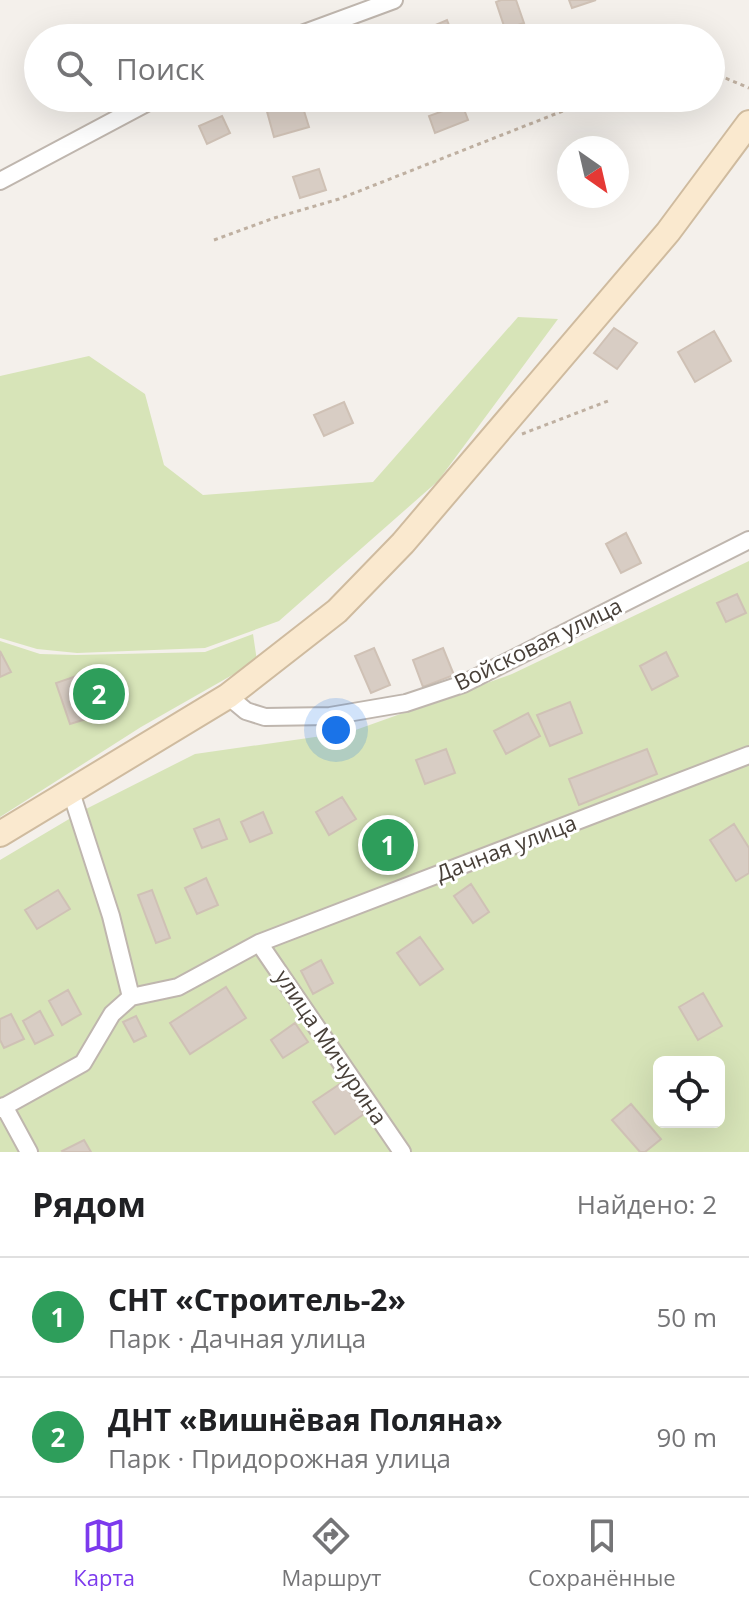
<!DOCTYPE html>
<html lang="ru">
<meta charset="utf-8">
<style>
:root{--surface:#fff;--page:#f6f6f6;--text:#202124;--muted:#757577;--line:#e0e0e0;--accent:#7c3aed}
body{margin:0;font-family:"Open Sans",sans-serif;background:var(--page);color:var(--text)}
.controls{position:absolute;right:24px;bottom:24px;display:grid;overflow:hidden;border-radius:12px;box-shadow:0 8px 32px #0002}
.controls button{width:72px;height:72px;display:grid;place-items:center;padding:0;border:0;border-bottom:2px solid var(--line);background:var(--surface);color:var(--text);font:40px sans-serif}
.compass{position:absolute;left:557px;top:136px;width:72px;height:72px;border-radius:50%;background:var(--surface);box-shadow:0 8px 32px #0002;rotate:146deg}
.you{position:absolute;left:336px;top:730px;width:28px;height:28px;margin:-20px;border:6px solid #fff;border-radius:50%;background:#1a73e8;box-shadow:0 0 0 12px #1a73e833}
.badge{display:grid;place-items:center;width:52px;height:52px;border-radius:50%;background:var(--accent);color:#fff;font-size:26px;font-weight:700}
.pin{position:absolute;translate:-50% -50%;border:4px solid #fff;box-shadow:0 2px 8px #0006}
.list{margin:0;padding:0;list-style:none}
h2{display:flex;justify-content:space-between;align-items:center;height:104px;margin:0;padding:0 32px;font-size:34px}
h2 small{font-size:26px;font-weight:400;color:var(--muted)}
.list li{display:grid;grid-template-columns:52px 1fr auto;gap:24px;align-items:center;box-sizing:border-box;height:120px;padding:0 32px;border-top:2px solid var(--line)}
.list b{display:block;font-size:30px;white-space:nowrap}
.list p{margin:0;font-size:26px;white-space:nowrap;color:var(--muted)}
.list em{font-size:26px;font-style:normal;color:var(--muted)}
.icon{flex:none;width:44px;height:44px;fill:none;stroke:currentColor;stroke-width:2;stroke-linecap:round;stroke-linejoin:round}
.map{position:relative;flex:none;width:749px;height:1152px;overflow:hidden}
.search{position:absolute;background:var(--surface);box-shadow:0 8px 32px #0002;left:24px;right:24px;top:24px;height:88px;display:flex;align-items:center;gap:20px;box-sizing:border-box;padding:0 28px;border-radius:44px;color:var(--muted);font-size:30px}
.sheet{height:344px;background:var(--surface)}
nav{display:flex;justify-content:space-around;align-items:center;box-sizing:border-box;height:112px;border-top:2px solid var(--line);background:var(--surface);font-size:22px;color:var(--muted)}
nav a{display:grid;justify-items:center;gap:4px}
nav .on{color:var(--accent)}
.map>svg:first-child{display:block}
.green{fill:#d7e4b8;fill-rule:evenodd}
.building{fill:#d8cdc4;stroke:#cfc1b5;stroke-width:2}
.lines{fill:none;stroke-linecap:round;stroke-linejoin:round}
.minor-casing{stroke:#bfb6ae;stroke-width:20}
.secondary-casing{stroke:#cfbb9f;stroke-width:28}
.path{stroke:#bfb0a1;stroke-width:3;stroke-dasharray:4 4;stroke-linecap:butt}
.minor{stroke:#fff;stroke-width:16}
.secondary{stroke:#fae9cf;stroke-width:24}
.labels{text-anchor:middle;stroke-width:6;stroke-linejoin:round;paint-order:stroke}
.street-label{font-size:22px;fill:#484039;stroke:#fff}
</style>
<div class="map">
<svg width="749" height="1152" viewBox="0 0 749 1152">
<rect width="100%" height="100%" fill="#f4f0eb"/>
<path class="green" d="M518,317L558,319L438,481L279,621L205,648L77,653L37,649L0,638V376L89,356L145,394L164,465L203,495L373,482Z
M749,561V1152H0V860L86,809L195,754L350,732L512,674ZM659,1062H719V1122H659Z
M253,634L257,661L141,727L0,817V641L40,654L76,655L205,652Z"/>
<path class="building" d="M501,0H516L524,23L505,29L496,2Z
M569,0H596L572,8Z
M447,20L454,38H430L426,29Z
M408,29L412,38H384Z
M300,98L309,127L274,137L266,108Z
M462,104L468,120L435,133L429,116Z
M222,116L230,133L207,144L199,126Z
M319,169L326,190L300,198L293,177Z
M614,328L637,343L617,369L594,353Z
M714,331L731,361L695,382L678,352Z
M344,402L353,423L324,436L314,415Z
M626,533L641,563L621,573L606,544Z
M737,594L746,613L726,622L717,603Z
M374,648L390,685L371,693L355,656Z
M443,648L454,675L423,687L413,660Z
M0,651L11,672L0,677Z
M666,652L678,676L652,690L640,666Z
M85,673L99,715L70,724L56,683Z
M570,702L582,733L550,746L537,715Z
M528,713L540,736L506,754L494,731Z
M446,749L455,773L425,784L416,760Z
M647,749L657,774L579,805L569,779Z
M342,797L356,819L329,835L316,812Z
M263,812L272,833L250,842L241,822Z
M219,819L227,839L202,848L194,829Z
M734,824L749,848V873L736,881L710,840Z
M206,878L218,905L197,914L185,888Z
M471,884L489,912L473,923L454,896Z
M58,890L70,909L37,929L25,910Z
M152,890L170,938L156,943L138,895Z
M420,937L443,969L420,985L397,953Z
M321,960L333,983L313,994L301,971Z
M226,987L246,1018L190,1054L170,1023Z
M68,990L81,1014L62,1025L49,1001Z
M703,993L722,1026L698,1040L679,1007Z
M40,1011L53,1035L35,1044L23,1021Z
M11,1014L24,1039L4,1048L0,1040V1019Z
M136,1016L146,1036L134,1042L123,1022Z
M295,1023L308,1042L283,1058L271,1040Z
M343,1082L364,1114L335,1134L313,1102Z
M631,1104L661,1139L645,1152H640L612,1120Z
M84,1140L91,1152H63L62,1151Z"/>
<g class="lines">
<g class="minor-casing">
<path id="minor" d="M291,38L394,0
M0,181L156,98
M228,696L246,711L265,717L330,716L406,703L463,684L749,540
M259,943L402,1152
M131,997L178,987L259,943L749,755
M4,1106L29,1152
M0,1109L83,1063L112,1014L131,997L111,916L71,792"/>
</g>
<g class="secondary-casing">
<path id="secondary" d="M0,834L228,696L337,611L403,543L668,232L749,123"/>
</g>
<path class="path" d="M711,72L749,88
M214,240L274,218L339,199L596,98
M522,434L608,401"/>
<use href="#minor" class="minor"/>
<use href="#secondary" class="secondary"/>
</g>
<g class="labels">
<g class="street-label">
<text transform="translate(538 644) rotate(-26)" y="8">Войсковая улица</text>
<text transform="translate(506 848) rotate(-21)" y="8">Дачная улица</text>
<text transform="translate(331 1047) rotate(56)" y="8">улица Мичурина</text>
</g>
</g>
</svg>
<div class="controls">
<button><svg class="icon" aria-label="locate" viewBox="0 0 24 24"><circle cx="12" cy="12" r="6"/><path d="M12 2v4M12 18v4M2 12h4M18 12h4"/></svg></button>
</div>
<svg class="compass" viewBox="-18 -18 36 36"><path d="M0-13l5 13h-10z" fill="#e53935"/><path d="M0 13l5-13h-10z" fill="#757577"/></svg>
<div class="you"></div>
<div class="pin badge" style="left:388px;top:845px;background:#2e9e5b">1</div>
<div class="pin badge" style="left:99px;top:694px;background:#2e9e5b">2</div>
<div class="search"><svg class="icon" aria-label="search" viewBox="0 0 24 24"><circle cx="10" cy="10" r="6"/><path d="M15 15l6 6"/></svg>Поиск</div>
</div>
<section class="sheet">
<h2>Рядом<small>Найдено: 2</small></h2>
<ul class="list">
<li><span class="badge" style="background:#2e9e5b">1</span><div><b>СНТ «Строитель-2»</b><p>Парк · Дачная улица</p></div><em>50 m</em></li>
<li><span class="badge" style="background:#2e9e5b">2</span><div><b>ДНТ «Вишнёвая Поляна»</b><p>Парк · Придорожная улица</p></div><em>90 m</em></li>
</ul>
</section>
<nav>
<a class="on"><svg class="icon" aria-label="map" viewBox="0 0 24 24"><path d="M3 6l6-2 6 2 6-2v14l-6 2-6-2-6 2zM9 4v14M15 6v14"/></svg>Карта</a>
<a><svg class="icon" aria-label="directions" viewBox="0 0 24 24"><path d="M12 3l9 9-9 9-9-9zM9 14v-3h6M13 9l2 2-2 2"/></svg>Маршрут</a>
<a><svg class="icon" aria-label="saved" viewBox="0 0 24 24"><path d="M7 4h10v16l-5-4-5 4z"/></svg>Сохранённые</a>
</nav>
